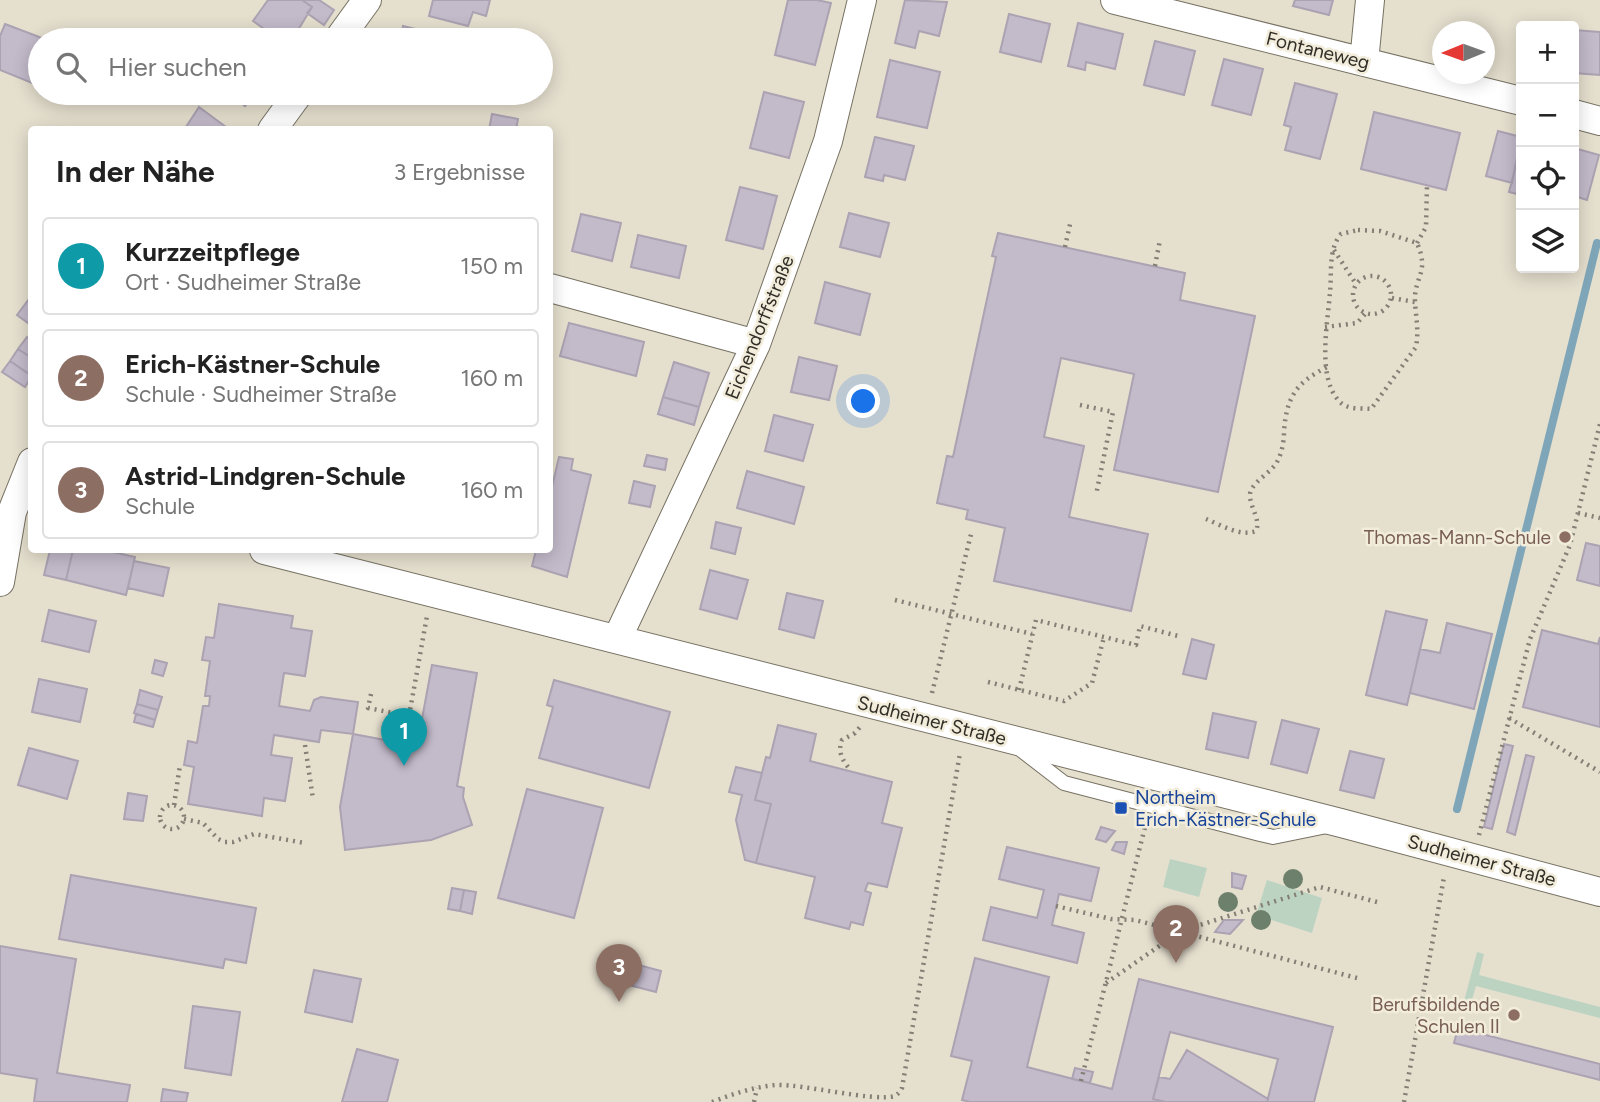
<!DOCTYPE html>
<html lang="de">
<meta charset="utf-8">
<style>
:root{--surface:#fff;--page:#f2f2f2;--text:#222;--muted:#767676;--line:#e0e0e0;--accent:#2b737d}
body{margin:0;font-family:Figtree,sans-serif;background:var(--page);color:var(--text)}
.controls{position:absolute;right:21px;top:21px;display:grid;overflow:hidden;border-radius:7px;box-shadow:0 4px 18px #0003}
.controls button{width:63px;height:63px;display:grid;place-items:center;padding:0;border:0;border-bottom:2px solid var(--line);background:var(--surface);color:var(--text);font:35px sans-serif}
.compass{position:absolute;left:1432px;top:21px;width:63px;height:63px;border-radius:50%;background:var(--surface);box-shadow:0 4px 18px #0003;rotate:269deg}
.you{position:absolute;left:864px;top:402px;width:24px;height:24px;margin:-18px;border:5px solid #fff;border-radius:50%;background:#1a73e8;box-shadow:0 0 0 10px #1a73e833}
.badge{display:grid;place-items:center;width:46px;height:46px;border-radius:50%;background:var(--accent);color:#fff;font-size:23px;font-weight:700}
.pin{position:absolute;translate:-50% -58px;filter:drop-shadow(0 2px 4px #0008)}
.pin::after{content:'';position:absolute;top:37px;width:24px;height:21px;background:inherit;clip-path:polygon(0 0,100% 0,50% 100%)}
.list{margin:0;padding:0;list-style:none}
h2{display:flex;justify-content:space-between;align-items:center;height:91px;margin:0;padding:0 28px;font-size:30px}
h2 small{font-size:23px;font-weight:400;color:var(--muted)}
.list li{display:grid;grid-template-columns:46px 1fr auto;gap:21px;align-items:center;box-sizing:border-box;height:98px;margin:0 14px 14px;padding:0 14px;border:2px solid var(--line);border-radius:7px}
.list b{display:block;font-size:26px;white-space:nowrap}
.list p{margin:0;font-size:23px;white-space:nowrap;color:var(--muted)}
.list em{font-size:23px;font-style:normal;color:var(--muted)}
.icon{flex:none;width:38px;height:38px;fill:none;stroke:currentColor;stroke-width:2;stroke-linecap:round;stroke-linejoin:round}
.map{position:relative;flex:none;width:1600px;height:1102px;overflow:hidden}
.search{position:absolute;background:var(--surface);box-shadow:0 4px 18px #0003;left:28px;top:28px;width:525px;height:77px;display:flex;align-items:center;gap:18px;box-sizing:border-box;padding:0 24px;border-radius:38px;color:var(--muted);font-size:26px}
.panel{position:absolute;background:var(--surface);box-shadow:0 4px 18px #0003;left:28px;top:126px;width:525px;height:427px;border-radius:7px}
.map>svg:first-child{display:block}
.green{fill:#bdd3c2}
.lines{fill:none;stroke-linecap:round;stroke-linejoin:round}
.stream{stroke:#7fa6b8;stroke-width:8}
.building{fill:#c3baca;stroke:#aba2b2;stroke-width:2}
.lane-casing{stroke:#777263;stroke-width:16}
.street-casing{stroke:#777263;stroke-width:30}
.path{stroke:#837f74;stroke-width:4.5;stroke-dasharray:2 5;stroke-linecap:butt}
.lane{stroke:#fff;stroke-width:14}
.street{stroke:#fff;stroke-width:28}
.tree{fill:#6d806b}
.education-dot{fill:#8d6e63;stroke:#f2ecdb;stroke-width:2.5}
.transit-dot{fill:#1a4fb4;stroke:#f2ecdb;stroke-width:2.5}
.labels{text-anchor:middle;stroke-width:5;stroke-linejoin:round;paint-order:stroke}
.street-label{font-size:19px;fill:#312e28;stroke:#f2ecdb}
.education-label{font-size:19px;fill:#785e54;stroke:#f2ecdb;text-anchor:end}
.transit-label{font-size:19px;fill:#164399;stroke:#f2ecdb;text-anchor:start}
</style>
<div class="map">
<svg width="1600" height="1102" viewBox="0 0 1600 1102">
<rect width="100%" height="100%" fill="#e5dfce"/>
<path class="green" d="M1170,859L1207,868L1199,897L1163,887Z
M1267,880L1322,898L1312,933L1256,915Z
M1477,952L1484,954L1479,975L1600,1007V1018L1476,986L1470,1007L1463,1005Z"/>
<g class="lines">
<path class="stream" d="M1457,809L1597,243"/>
</g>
<path class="building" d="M268,0H302L312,7L292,40H280L253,21Z
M302,0H319L334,10L324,25L307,13L312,7Z
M433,0H490L486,16L473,12L468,26L429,16Z
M788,0H817L831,3L815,65L775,55Z
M905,0L947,2L939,36L919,31L915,48L895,43Z
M1295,0H1333L1329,15L1293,6Z
M1009,14L1050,24L1041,62L1000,52Z
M1078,23L1123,34L1115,69L1086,62L1085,70L1068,66Z
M5,24L47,40H40V76L37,85L0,70V36Z
M403,26L441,35L440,40H400Z
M1574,30L1600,32V75L1574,73Z
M1155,41L1195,51L1184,95L1144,85Z
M1224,59L1263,69L1251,115L1212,105Z
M890,60L940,72L927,128L877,117Z
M1295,83L1337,94L1320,159L1285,150L1291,127L1284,125Z
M764,92L804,102L789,158L750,148Z
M228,93H255L245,106Z
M199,107L230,130H184Z
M1374,112L1460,133L1446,190L1361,169Z
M492,114L518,119L516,130H489Z
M1498,131L1521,137L1512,183L1486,176Z
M875,137L914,146L905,180L884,175L883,181L865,177Z
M1521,146V195L1509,192Z
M1574,148L1599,155L1587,200L1574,196Z
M740,187L777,196L763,249L726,240Z
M849,213L889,223L880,257L840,247Z
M581,214L621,223L612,261L572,251Z
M998,233L1185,273L1180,300L1255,316L1218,492L1114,470L1134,374L1061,358L1044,437L1084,446L1069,517L1148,534L1131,611L994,581L1005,528L966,519L968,510L937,503L947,456L953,457L996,257L992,256Z
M638,235L686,246L679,278L631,267Z
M825,282L870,294L860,335L815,323Z
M32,295V326L17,315Z
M569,323L644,342L636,376L560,356Z
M27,337L32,341V358L18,349Z
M18,349L32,358V376L10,361Z
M799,357L837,366L829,400L791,392Z
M10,361L32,376L25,387L2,372Z
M674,362L709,373L699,407L663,397Z
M663,397L699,407L694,425L658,414Z
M774,415L813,425L803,461L765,451Z
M647,455L667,459L665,470L644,466Z
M559,457L573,459L571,470L591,475L567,577L532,566L536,550H550V495Z
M747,471L804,487L794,524L737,508Z
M634,481L655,486L650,507L629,503Z
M716,522L741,528L735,554L711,548Z
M1586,543L1600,546V586L1577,580Z
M50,550H73L66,580L44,575Z
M73,550H104L135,557L126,595L66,580Z
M134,561L169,568L163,596L128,588Z
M710,570L748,580L737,619L700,609Z
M787,593L823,601L814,638L779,629Z
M219,604L293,616L291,628L312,631L305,676L284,673L279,706L310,711L314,700L321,697L358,702L353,734L321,730L319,742L274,735L271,755L292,758L285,801L264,798L262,816L188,804L194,767L184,765L188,741L197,743L203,706H209L210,696H205L210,661L202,660L206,637L214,638Z
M49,610L96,621L89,652L42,641Z
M1386,611L1427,620L1407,705L1366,695Z
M1447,623L1492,634L1474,709L1410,693L1420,649L1440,653Z
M1542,630L1598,644L1600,637V727L1523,707Z
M1192,639L1214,645L1206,679L1183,674Z
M155,660L167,663L163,676L152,673Z
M432,665L477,673L457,786L464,788L463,797L472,825L431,840L345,850L340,807L353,734L417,746Z
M39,679L87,689L80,722L32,712Z
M554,680L670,712L649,788L539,758L553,707L547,705Z
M140,690L162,697L158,710L137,704Z
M137,704L158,710L155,720L134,713Z
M1213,713L1256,722L1248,758L1206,749Z
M136,714L155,720L153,727L134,722Z
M1282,720L1319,729L1307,773L1271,764Z
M778,725L816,734L810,761L892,782L882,823L902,828L887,887L868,883L865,891L871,893L863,925L851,922L849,929L805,918L815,877L756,863L771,804L755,800L766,757L770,758Z
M1504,744L1513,746L1492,829L1484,827Z
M29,748L78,761L67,799L18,785Z
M1350,751L1384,759L1374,798L1340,790Z
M1526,755L1534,757L1515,835L1507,832Z
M736,767L762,773L755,800L771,804L756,863L745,860L736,820L742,795L729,792Z
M527,789L603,808L574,918L498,898Z
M128,793L147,796L143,821L124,819Z
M1101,827L1115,831L1106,842L1096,839Z
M1116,842H1127L1124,854L1112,850Z
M1007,847L1099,868L1091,901L1059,894L1052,925L1084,933L1077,963L983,940L991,907L1037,918L1044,890L999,879Z
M1232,873L1246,876L1242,889L1232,887Z
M71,875L256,908L246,963L225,959L223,968L59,939Z
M452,888L464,890L460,911L448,909Z
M464,890L476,892L472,914L460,911Z
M1224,920H1243L1230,934L1215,932Z
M0,946L76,959L57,1073L130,1085L127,1102H34L37,1079L0,1073Z
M975,958L1049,977L1027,1067L1112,1089L1139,979L1333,1027L1314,1102H1267L1278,1059L1170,1032L1153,1099L1166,1102H970L962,1100L972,1061L951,1056Z
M631,963L661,971L656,992L625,984Z
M314,970L361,979L352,1022L305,1012Z
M193,1006L240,1012L231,1075L185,1068Z
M1458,1028L1600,1064V1080L1454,1043Z
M357,1049L398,1060L387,1102H342Z
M1187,1050L1268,1099L1267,1102H1166L1153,1099L1159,1077L1170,1079Z
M1075,1068L1093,1072L1090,1083L1072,1079Z
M163,1089L188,1093L186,1102H161Z"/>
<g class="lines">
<g class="lane-casing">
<path id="lane" d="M1020,749L1064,783L1260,834L1273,837L1327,826"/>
</g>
<g class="street-casing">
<path id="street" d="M1115,0L1521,101
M338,40L367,0
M1364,62L1370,0
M1574,114L1600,121
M272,130L299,93
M550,288L756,344
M264,550L1341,823L1600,892
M0,582L12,512L32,462
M617,639L756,344L828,141L862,0"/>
</g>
<path class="path" d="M1358,230L1380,231L1417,243C1430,273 1414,276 1415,302C1416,318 1419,331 1416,347L1371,409C1361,408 1348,410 1340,402C1316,378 1328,322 1330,292C1332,274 1328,249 1341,234Z
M1417,243L1426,227L1427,185
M1065,247L1071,220
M1334,250L1356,284
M1155,266L1160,240
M1353 295a19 19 0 1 1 38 0a19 19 0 1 1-38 0Z
M1392,298L1415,302
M1325,327L1357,323L1366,313
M1080,405L1113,412L1096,495
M1578,513L1600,518
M1206,519C1221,525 1240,537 1256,531C1261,519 1250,508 1250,495C1250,483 1271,473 1277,462C1282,453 1284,441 1284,431C1287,396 1296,383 1327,367
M895,600L1032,634
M988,682L1064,701L1092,683L1104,637
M1019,690L1036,620L1136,645L1140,626L1178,636
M932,693L971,534
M371,694L368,708L409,716L427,616
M1509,718L1600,772
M305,745L313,799
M848,767C841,758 838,750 842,740L855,733L860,727
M174,805L180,765
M160 817a12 12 0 1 1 24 0a12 12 0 1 1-24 0Z
M184,819L203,823L218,839L225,842H233L254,834L305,843
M1479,835L1530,639L1570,545L1600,424
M1056,906L1111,919L1135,920L1357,978
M1106,983L1181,931L1320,887L1377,902
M1081,1081L1146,823
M712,1102C733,1094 753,1087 776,1085C805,1084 872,1102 895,1096C899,1093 900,1092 902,1088L960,753
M754,1102L757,1088
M1404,1102L1444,877"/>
<use href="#lane" class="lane"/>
<use href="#street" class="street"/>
</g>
<g class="tree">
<circle cx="1293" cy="879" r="10"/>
<circle cx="1228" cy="902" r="10"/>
<circle cx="1261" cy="920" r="10"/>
</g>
<g class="education-dot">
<circle cx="1565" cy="537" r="7"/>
<circle cx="1514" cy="1015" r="7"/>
</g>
<rect class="transit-dot" x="1114" y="801" width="14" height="14" rx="3.5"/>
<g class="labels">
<g class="street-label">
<text transform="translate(1318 50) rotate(14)" y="7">Fontaneweg</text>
<text transform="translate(759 327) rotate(-68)" y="7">Eichendorffstraße</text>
<text transform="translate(932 720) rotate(14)" y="7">Sudheimer Straße</text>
<text transform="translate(1482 860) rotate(15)" y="7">Sudheimer Straße</text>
</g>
<g class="education-label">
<text x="1551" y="544">Thomas-Mann-Schule</text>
<text x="1500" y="1011">Berufsbildende<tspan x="1500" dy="22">Schulen II</tspan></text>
</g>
<g class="transit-label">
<text x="1135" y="804">Northeim<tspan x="1135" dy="22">Erich-Kästner-Schule</tspan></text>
</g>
</g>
</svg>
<div class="controls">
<button>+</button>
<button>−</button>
<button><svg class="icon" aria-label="locate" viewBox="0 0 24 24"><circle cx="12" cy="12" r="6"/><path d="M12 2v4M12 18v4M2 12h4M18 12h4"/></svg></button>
<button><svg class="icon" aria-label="layers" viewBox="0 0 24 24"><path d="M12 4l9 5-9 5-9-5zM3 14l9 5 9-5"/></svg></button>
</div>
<svg class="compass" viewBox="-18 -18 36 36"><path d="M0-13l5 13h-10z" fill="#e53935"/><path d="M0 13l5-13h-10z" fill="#767676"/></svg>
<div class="you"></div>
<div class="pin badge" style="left:404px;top:766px;background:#0f9aa8">1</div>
<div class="pin badge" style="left:1176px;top:963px;background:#8d6e63">2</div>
<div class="pin badge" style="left:619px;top:1002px;background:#8d6e63">3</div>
<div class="search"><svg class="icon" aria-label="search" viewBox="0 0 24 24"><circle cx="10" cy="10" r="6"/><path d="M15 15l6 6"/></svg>Hier suchen</div>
<section class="panel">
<h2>In der Nähe<small>3 Ergebnisse</small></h2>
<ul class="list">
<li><span class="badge" style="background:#0f9aa8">1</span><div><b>Kurzzeitpflege</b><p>Ort · Sudheimer Straße</p></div><em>150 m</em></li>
<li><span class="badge" style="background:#8d6e63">2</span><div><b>Erich-Kästner-Schule</b><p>Schule · Sudheimer Straße</p></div><em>160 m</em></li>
<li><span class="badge" style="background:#8d6e63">3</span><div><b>Astrid-Lindgren-Schule</b><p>Schule</p></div><em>160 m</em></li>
</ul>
</section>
</div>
